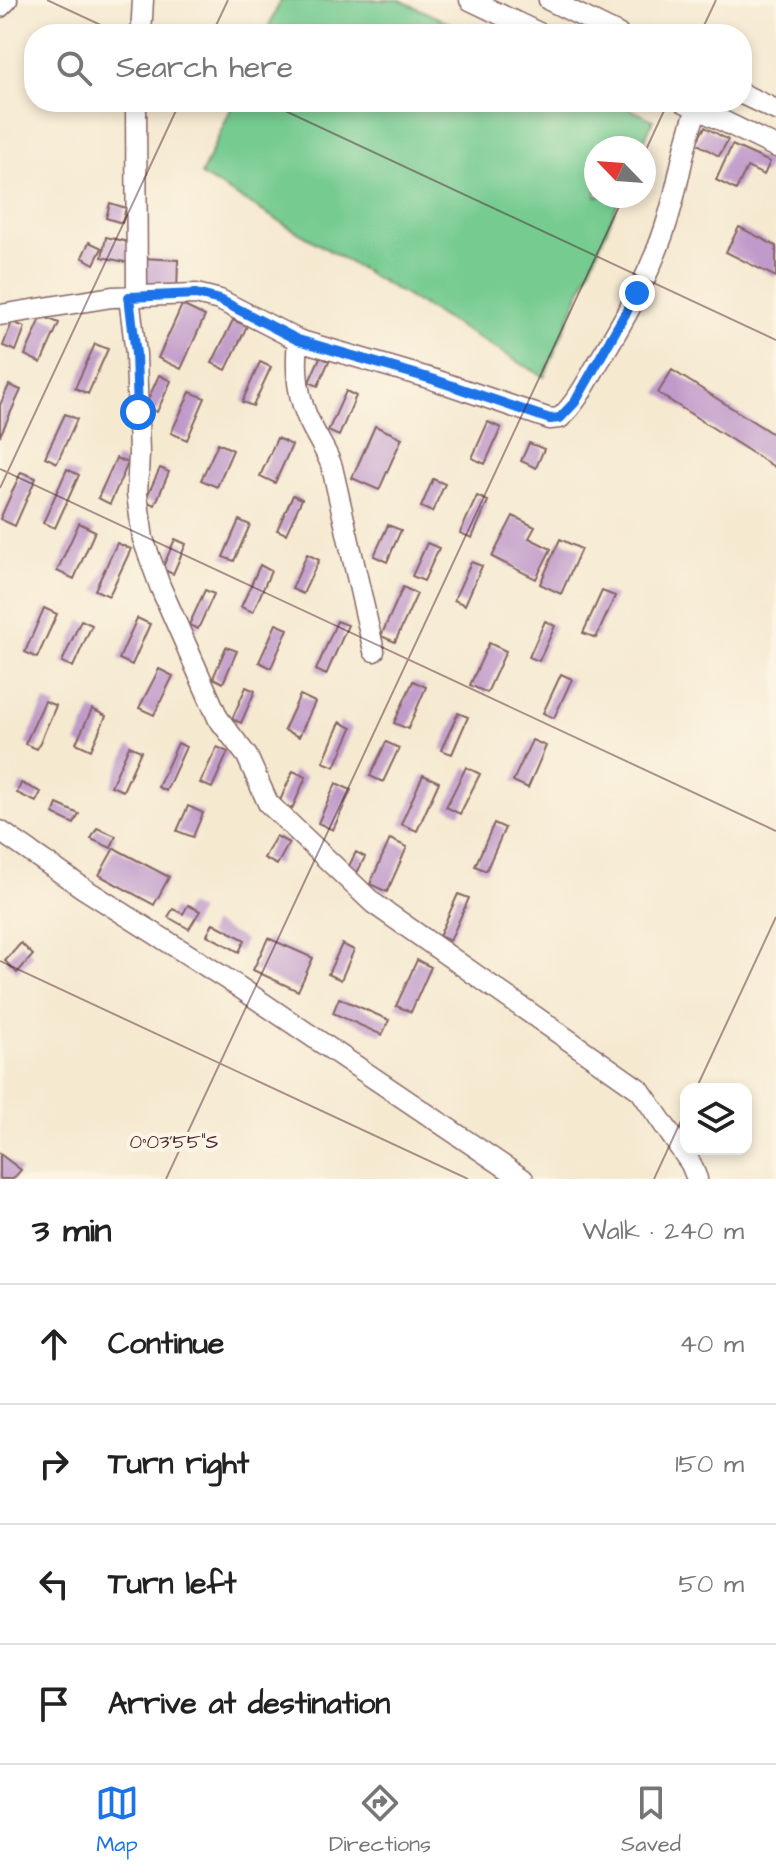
<!DOCTYPE html>
<meta charset="utf-8">
<style>
:root{--surface:#fff;--page:#f2f2f2;--text:#222;--muted:#767676;--line:#e0e0e0;--accent:#1a73e8}
body{margin:0;font-family:"Architects Daughter",sans-serif;background:var(--page);color:var(--text)}
.controls{position:absolute;right:24px;bottom:24px;display:grid;overflow:hidden;border-radius:16px;box-shadow:0 4px 12px #0003}
.controls button{width:72px;height:72px;display:grid;place-items:center;padding:0;border:0;border-bottom:2px solid var(--line);background:var(--surface);color:var(--text);font:40px sans-serif}
.compass{position:absolute;left:584px;top:136px;width:72px;height:72px;border-radius:50%;background:var(--surface);box-shadow:0 4px 12px #0003;rotate:295deg}
.stop{position:absolute;width:24px;height:24px;margin:-18px;border:6px solid #1a73e8;border-radius:50%;background:#fff}
.stop.end{background:#1a73e8;border-color:#fff;box-shadow:0 2px 8px #0008}
.list{margin:0;padding:0;list-style:none}
h2{display:flex;justify-content:space-between;align-items:center;height:104px;margin:0;padding:0 32px;font-size:34px}
h2 small{font-size:26px;font-weight:400;color:var(--muted)}
.list li{display:grid;grid-template-columns:52px 1fr auto;gap:24px;align-items:center;box-sizing:border-box;height:120px;padding:0 32px;border-top:2px solid var(--line)}
.list b{display:block;font-size:30px;white-space:nowrap}
.list em{font-size:26px;font-style:normal;color:var(--muted)}
.icon{flex:none;width:44px;height:44px;fill:none;stroke:currentColor;stroke-width:2;stroke-linecap:round;stroke-linejoin:round}
.map{position:relative;flex:none;width:776px;height:1179px;overflow:hidden}
.search{position:absolute;background:var(--surface);box-shadow:0 4px 12px #0003;left:24px;right:24px;top:24px;height:88px;display:flex;align-items:center;gap:20px;box-sizing:border-box;padding:0 28px;border-radius:32px;color:var(--muted);font-size:30px}
.sheet{height:584px;background:var(--surface)}
nav{display:flex;justify-content:space-around;align-items:center;box-sizing:border-box;height:112px;border-top:2px solid var(--line);background:var(--surface);font-size:22px;color:var(--muted)}
nav a{display:grid;justify-items:center;gap:4px}
nav .on{color:var(--accent)}
.map>svg:first-child{display:block}
.green{fill:#74cb90;stroke:#5f755e;stroke-width:2}
.building{fill:#bf9aca}
.lines{fill:none;stroke-linecap:round;stroke-linejoin:round}
.street-casing{stroke:#866665;stroke-width:23}
.street{stroke:#fff;stroke-width:20}
.route{stroke:#1a73e8;stroke-width:10}
.ticks{fill:none;stroke:#4a1f2b;stroke-width:2;stroke-opacity:0.45}
.ticks-label{font-size:20px;text-anchor:middle;fill:#4a1f2b;stroke:#fcf5e5;stroke-width:8;stroke-linejoin:round;paint-order:stroke}
</style>
<div class="map">
<svg width="776" height="1179" viewBox="0 0 776 1179">
<rect width="100%" height="100%" fill="#fcf5e5"/>
<filter id="ink" filterUnits="userSpaceOnUse"><feTurbulence type="fractalNoise" baseFrequency=".0125" numOctaves="2"/><feDisplacementMap in="SourceGraphic" scale="16" xChannelSelector="R" yChannelSelector="G"/><feConvolveMatrix kernelMatrix="1 2 1 2 8 2 1 2 1" color-interpolation-filters="sRGB"/></filter>
<filter id="wash" filterUnits="userSpaceOnUse"><feTurbulence type="fractalNoise" baseFrequency=".006" numOctaves="4" result="noise"/><feDisplacementMap in="SourceGraphic" scale="32" xChannelSelector="R" yChannelSelector="G"/><feGaussianBlur stdDeviation="1.8" result="paint"/><feColorMatrix in="noise" values="0 0 0 0 0 0 0 0 0 0 0 0 0 0 0 0 0 1.4 0 .05"/><feComposite in="paint" operator="in"/></filter>
<g filter="url(#wash)">
<rect width="100%" height="100%" fill="#f5e9d0"/>
<path class="green" d="M281,0H400L472,34H265Z
M234,102H616L653,120L641,148H596V196H621L544,377L201,175Z"/>
<g id="blocks">
<path class="building" d="M705,127L728,140L719,156L696,143Z
M732,145L770,162L764,175L747,167L736,190L716,180Z
M110,203L126,208L122,223L106,218Z
M739,227L776,246V277L726,252Z
M106,237L133,243L129,263L102,257Z
M89,242L102,248L94,264L82,257Z
M142,258L178,260L177,293L140,291Z
M182,305L205,316L181,369L158,358Z
M42,316L59,323L41,363L25,355Z
M233,320L247,326L226,370L212,363Z
M12,322L25,327L16,351L3,346Z
M95,344L108,349L88,394L75,388Z
M320,357L329,361L318,386L309,382Z
M260,362L271,367L253,406L242,402Z
M672,370L776,436V468L658,393Z
M159,375L171,381L157,412L145,406Z
M9,385L21,390L0,436V405Z
M346,391L356,396L339,436L328,431Z
M190,392L205,398L187,440L171,433Z
M65,414L77,419L57,463L45,457Z
M488,422L501,428L485,464L472,458Z
M375,426L402,438L379,490L352,478Z
M277,438L292,445L275,483L260,476Z
M218,443L233,450L217,487L201,480Z
M529,443L544,449L536,468L521,461Z
M116,458L128,463L110,504L98,498Z
M160,468L169,472L155,505L145,501Z
M67,469L79,475L55,528L43,523Z
M21,472L36,478L15,526L0,519Z
M433,479L445,484L432,512L421,507Z
M293,495L302,499L286,534L277,530Z
M477,496L488,501L472,538L460,533Z
M513,516L535,527L529,538L551,549L536,579L492,557Z
M239,520L250,525L234,561L223,557Z
M79,523L95,531L74,579L57,571Z
M388,525L401,530L387,562L374,556Z
M175,539L186,544L173,574L162,569Z
M560,539L581,549L561,594L540,584Z
M117,543L131,549L109,596L95,590Z
M427,543L439,548L424,581L412,576Z
M307,554L319,560L303,594L292,589Z
M471,562L482,566L465,605L454,600Z
M260,565L271,571L253,612L241,607Z
M403,587L417,594L395,642L381,636Z
M205,590L214,594L198,629L189,625Z
M602,591L615,596L596,638L583,633Z
M44,608L57,614L37,658L25,652Z
M137,618L150,624L132,665L119,659Z
M81,620L92,625L73,667L62,662Z
M337,621L348,625L326,675L316,670Z
M545,621L555,626L539,661L529,657Z
M276,624L288,629L271,668L259,662Z
M489,643L506,651L487,693L470,685Z
M226,647L237,651L223,683L213,678Z
M159,669L173,676L154,715L139,708Z
M561,674L572,679L554,718L543,713Z
M413,681L426,687L408,729L394,723Z
M246,687L255,691L241,723L232,719Z
M300,695L315,702L299,737L284,730Z
M45,701L56,706L37,749L25,744Z
M92,709L106,716L91,750L76,743Z
M458,713L468,717L452,754L441,750Z
M340,722L352,728L335,767L323,762Z
M532,740L546,746L528,788L513,781Z
M386,742L399,748L383,782L370,776Z
M178,743L186,747L166,791L158,787Z
M129,746L141,751L123,791L111,786Z
M217,747L228,752L212,788L200,783Z
M466,767L480,774L460,814L446,807Z
M293,771L306,777L292,809L279,803Z
M423,775L439,782L417,831L401,824Z
M21,783L41,792L36,802L17,793Z
M336,783L351,790L333,830L318,823Z
M57,804L79,814L74,824L53,814Z
M188,806L203,813L193,837L177,831Z
M494,823L505,828L486,871L475,866Z
M97,828L116,836L111,848L91,839Z
M276,836L289,843L277,865L264,858Z
M390,839L407,847L387,892L370,884Z
M114,848L169,877L154,905L99,875Z
M356,852L365,857L355,877L346,872Z
M458,894L469,898L450,941L439,936Z
M188,905L200,911L189,929L168,917L173,909L183,914Z
M213,923L245,940L239,952L207,935Z
M268,938L313,958L298,991L253,970Z
M21,943L33,955L17,973L5,961Z
M342,944L354,950L341,980L328,974Z
M417,960L431,967L411,1012L396,1006Z
M339,998L389,1020L382,1035L333,1013Z
M0,1154L21,1170L13,1179H0Z"/>
</g>
</g>
<g filter="url(#ink)">
<use href="#blocks" fill-opacity="0" stroke="#866665" stroke-width="2"/>
<g class="lines">
<g class="street-casing">
<path id="street" d="M470,0L541,34
M549,0L618,34
M0,7L7,0
M141,34L143,0
M742,94L776,110
M136,102L137,297
M684,102L776,147
M129,297L136,354L139,454L137,494L143,539L160,586L218,718L247,756L268,803L373,903L640,1090L691,1164L697,1179
M0,315L112,297L196,294L220,300L298,340L432,379L550,419L560,418C575,404 585,386 595,368C625,319 656,265 671,208C681,172 685,136 700,102
M298,340C295,371 297,399 312,427C319,441 327,452 332,467L374,651
M0,831L83,888L236,985L523,1179"/>
</g>
<use href="#street" class="street"/>
</g>
</g>
<g class="lines" filter="url(#ink)">
<path class="route" d="M138,412L136,354L129,297L196,294L220,300L298,340L432,379L550,419L560,418L575,402L637,293"/>
</g>
<path class="ticks" d="M47,0L120,34M212,34L228,0M700,34L716,0M266,102L776,340M644,154L668,102M0,469L776,831M0,488L180,102M0,961L468,1179M696,1089L776,917M166,1179L624,196M654,1179L686,1110"/>
<g class="ticks-label">
<text x="174" y="1148">0°03'55"S</text>
</g>
</svg>
<div class="controls">
<button><svg class="icon" aria-label="layers" viewBox="0 0 24 24"><path d="M12 4l9 5-9 5-9-5zM3 14l9 5 9-5"/></svg></button>
</div>
<svg class="compass" viewBox="-18 -18 36 36"><path d="M0-13l5 13h-10z" fill="#e53935"/><path d="M0 13l5-13h-10z" fill="#767676"/></svg>
<div class="stop" style="left:138px;top:412px"></div>
<div class="stop end" style="left:637px;top:293px"></div>
<div class="search"><svg class="icon" aria-label="search" viewBox="0 0 24 24"><circle cx="10" cy="10" r="6"/><path d="M15 15l6 6"/></svg>Search here</div>
</div>
<section class="sheet">
<h2>3 min<small>Walk · 240 m</small></h2>
<ul class="list">
<li><svg class="icon" aria-label="ahead" viewBox="0 0 24 24"><path d="M12 20V5M6 11l6-6 6 6"/></svg><div><b>Continue</b></div><em>40 m</em></li>
<li><svg class="icon" aria-label="right" viewBox="0 0 24 24"><path d="M7 20v-9h11M14 6l5 5-5 5"/></svg><div><b>Turn right</b></div><em>150 m</em></li>
<li><svg class="icon" aria-label="left" viewBox="0 0 24 24"><path d="M17 20v-9H6M10 6l-5 5 5 5"/></svg><div><b>Turn left</b></div><em>50 m</em></li>
<li><svg class="icon" aria-label="arrive" viewBox="0 0 24 24"><path d="M6 21V4h12l-3 4 3 4H6"/></svg><div><b>Arrive at destination</b></div></li>
</ul>
</section>
<nav>
<a class="on"><svg class="icon" aria-label="map" viewBox="0 0 24 24"><path d="M3 6l6-2 6 2 6-2v14l-6 2-6-2-6 2zM9 4v14M15 6v14"/></svg>Map</a>
<a><svg class="icon" aria-label="directions" viewBox="0 0 24 24"><path d="M12 3l9 9-9 9-9-9zM9 14v-3h6M13 9l2 2-2 2"/></svg>Directions</a>
<a><svg class="icon" aria-label="saved" viewBox="0 0 24 24"><path d="M7 4h10v16l-5-4-5 4z"/></svg>Saved</a>
</nav>
